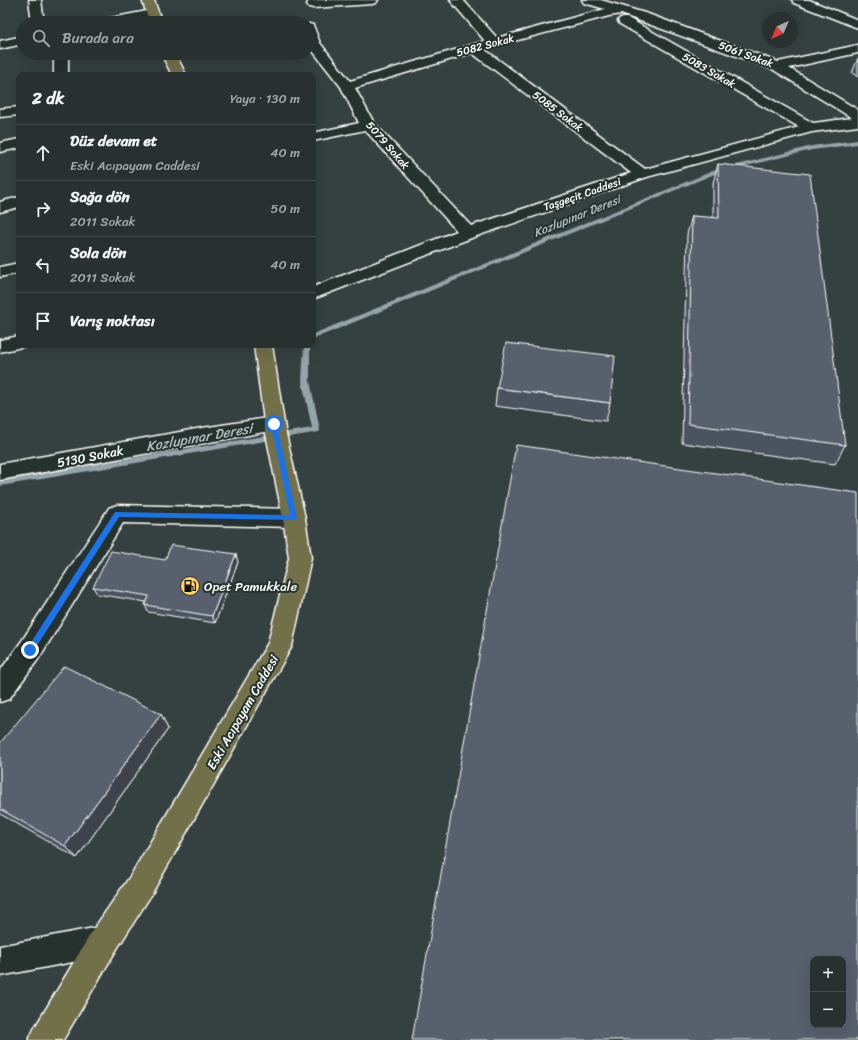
<!DOCTYPE html>
<html lang="tr">
<meta charset="utf-8">
<style>
:root{--surface:#283030;--page:#343c3c;--text:#f1f3f6;--muted:#a5a9ab;--line:#444b4c}
body{margin:0;font-family:Sriracha,sans-serif;background:var(--page);color:var(--text)}
.controls{position:absolute;right:12px;bottom:12px;display:grid;overflow:hidden;border-radius:8px;box-shadow:0 4px 16px #0002}
.controls button{width:36px;height:36px;display:grid;place-items:center;padding:0;border:0;border-bottom:1px solid var(--line);background:var(--surface);color:var(--text);font:20px sans-serif}
.compass{position:absolute;left:762px;top:12px;width:36px;height:36px;border-radius:50%;background:var(--surface);box-shadow:0 4px 16px #0002;rotate:224deg}
.stop{position:absolute;width:12px;height:12px;margin:-9px;border:3px solid #1a73e8;border-radius:50%;background:#fff}
.stop.end{background:#1a73e8;border-color:#fff;box-shadow:0 1px 4px #0008}
.list{margin:0;padding:0;list-style:none}
h2{display:flex;justify-content:space-between;align-items:center;height:52px;margin:0;padding:0 16px;font-size:17px}
h2 small{font-size:13px;font-weight:400;color:var(--muted)}
.list li{display:grid;grid-template-columns:26px 1fr auto;gap:12px;align-items:center;box-sizing:border-box;height:56px;padding:0 16px;border-top:1px solid var(--line)}
.list b{display:block;font-size:15px;white-space:nowrap}
.list p{margin:0;font-size:13px;white-space:nowrap;color:var(--muted)}
.list em{font-size:13px;font-style:normal;color:var(--muted)}
.icon{flex:none;width:22px;height:22px;fill:none;stroke:currentColor;stroke-width:2;stroke-linecap:round;stroke-linejoin:round}
.map{position:relative;flex:none;width:858px;height:1040px;overflow:hidden}
.search{position:absolute;background:var(--surface);box-shadow:0 4px 16px #0002;left:16px;top:16px;width:300px;height:44px;display:flex;align-items:center;gap:10px;box-sizing:border-box;padding:0 14px;border-radius:22px;color:var(--muted);font-size:15px}
.panel{position:absolute;background:var(--surface);box-shadow:0 4px 16px #0002;left:16px;top:72px;width:300px;height:276px;border-radius:8px}
.map>svg:first-child{display:block}
.lines{fill:none;stroke-linecap:round;stroke-linejoin:round}
.stream{fill:#95a4aa;fill-rule:evenodd}
.minor-casing{stroke:#fff;stroke-width:3}
.major-casing{stroke:#fff;stroke-width:3}
.minor{fill:#26332d;fill-rule:evenodd}
.major{fill:#726f4a;fill-rule:evenodd}
.wall{fill:#4c525e;stroke:#fff}
.shaded-wall{fill:#3e424c;stroke:#fff}
.building{fill:#585f6d;stroke:#fff;fill-rule:evenodd}
.route{fill:#1a73e8}
.labels{text-anchor:middle;stroke-width:4;stroke-linejoin:round;paint-order:stroke}
.far-street-label{font-size:11px;fill:#fff;stroke:#26332d}
.far-water-label{font-size:12px;font-style:italic;fill:#afbbc0;stroke:#26332d}
.street-label{font-size:13px;fill:#fff;stroke:#26332d}
.poi-label{font-size:13px;fill:#fff;stroke:#26332d;text-anchor:start}
.water-label{font-size:14px;font-style:italic;fill:#afbbc0;stroke:#26332d}
</style>
<div class="map">
<svg width="858" height="1040" viewBox="0 0 858 1040">
<rect width="100%" height="100%" fill="#354040"/>
<filter id="ink" filterUnits="userSpaceOnUse"><feTurbulence type="fractalNoise" baseFrequency=".025" numOctaves="2"/><feDisplacementMap in="SourceGraphic" scale="8" xChannelSelector="R" yChannelSelector="G"/><feConvolveMatrix kernelMatrix="1 2 1 2 8 2 1 2 1" color-interpolation-filters="sRGB"/></filter>
<g filter="url(#ink)">
<g class="lines">
<path class="stream" d="M858,140V144L812,150L717,173L313,339V334L713,171L812,146Z
M304,345H310V381L320,430L319,432L0,486V480L312,428L302,381Z"/>
<g class="minor-casing">
<path id="minor" d="M29,0H41L44,23H32Z
M318,0H378L376,3L372,4L313,8L309,7L307,4L309,1Z
M450,0H463L497,38L605,9L584,3L582,0H601L648,14L778,62L858,45V53L789,68L858,110V126L812,132L647,177L474,237L313,299V287L457,231L365,130L313,141V133L359,123L341,87L309,46V24L313,25L320,43L350,81L485,41ZM621,14L772,69L852,118L813,123L628,18H620L618,21L620,24L799,127L645,169L484,49L609,16ZM472,53L631,173L471,226L374,123L355,88Z
M792,0H809L858,20V28L794,3Z
M152,10L156,11L158,14L156,17L125,23H100L102,20L106,19Z
M23,36V44L0,49V41Z
M54,53H68V75H54Z
M19,107V115L0,117V109Z
M19,139V148L0,152V143Z
M19,197V207L0,212V202Z
M19,263V273L0,277V267Z
M19,336V345H26V346L0,352V340Z
M274,417L281,419L284,424L281,429L0,480V464L202,428Z
M117,505L294,509L302,512L305,518L302,524L294,527L123,523L39,658L9,699L0,702V671L21,642L109,508Z
M104,926L115,930L119,941L115,952L104,956L0,976V946Z"/>
</g>
<g class="major-casing">
<path id="major" d="M142,0H154L162,23H150Z
M161,53H175L186,75H172Z
M254,345H272L285,429L305,518L311,558L292,646L151,895L115,952L63,1040H29L34,1029L93,930L131,875L268,643L289,558L283,518L265,429Z"/>
</g>
<use href="#minor" class="minor"/>
<use href="#major" class="major"/>
</g>
<path class="wall" d="M858,58V77L852,73Z
M718,164L845,445L835,464L682,443L687,234L692,216L713,218V183Z
M497,388L610,403L606,421L495,406Z
M165,560L238,562L215,623L148,612L145,605L146,602L97,594L93,587Z
M161,714L168,729L77,858L0,814V743Z"/>
<path class="shaded-wall" d="M236,554L238,562L215,623L212,616Z
M161,714L168,729L77,858L65,846Z"/>
<path class="building" d="M718,164L810,174L845,445L688,424L692,216L719,218Z
M506,343L615,356L610,403L497,388Z
M516,445L858,493V1040H412ZM813,959H843V1025H813Z
M171,545L236,554L212,616L145,605L149,596L93,587L111,551L165,560Z
M64,666L161,714L65,846L0,809V743Z"/>
</g>
<path class="route" d="M274,422L277,424L297,518L296,520L119,517L33,652H28V647L115,512L290,515L271,424Z"/>
<defs>
<g id="fuel-disc" transform="scale(1)"><circle r="9.5" fill="#ffd166" stroke="#26332d"/><path d="M-5.5-6h7V0h2V4h1.3V-2.5L3-4.5l.8-.8L6-3V5H2.5V1h-1V6h-7ZM-4.2-4.7v3.2H.2V-4.7Z" fill="#111"/></g>
</defs>
<g fill-rule="evenodd">
<use href="#fuel-disc" x="190" y="586"/>
</g>
<g class="labels">
<g class="far-street-label">
<text transform="translate(485 45) rotate(-15)" y="4">5082 Sokak</text>
<text transform="translate(746 54) rotate(20)" y="4">5061 Sokak</text>
<text transform="translate(709 70) rotate(30)" y="4">5083 Sokak</text>
<text transform="translate(558 111) rotate(37)" y="4">5085 Sokak</text>
<text transform="translate(388 145) rotate(49)" y="4">5079 Sokak</text>
<text transform="translate(582 194) rotate(-19)" y="4">Taşgeçit Caddesi</text>
</g>
<g class="far-water-label">
<text transform="translate(577 216) rotate(-22)" y="4">Kozlupınar Deresi</text>
</g>
<g class="street-label">
<text transform="translate(90 456) rotate(-11)" y="5">5130 Sokak</text>
<text transform="translate(242 712) rotate(-60)" y="5">Eski Acıpayam Caddesi</text>
</g>
<g class="poi-label">
<text x="204" y="591">Opet Pamukkale</text>
</g>
<g class="water-label">
<text transform="translate(199 437) rotate(-10)" y="5">Kozlupınar Deresi</text>
</g>
</g>
</svg>
<div class="controls">
<button>+</button>
<button>−</button>
</div>
<svg class="compass" viewBox="-18 -18 36 36"><path d="M0-13l5 13h-10z" fill="#e53935"/><path d="M0 13l5-13h-10z" fill="#a5a9ab"/></svg>
<div class="stop" style="left:274px;top:424px"></div>
<div class="stop end" style="left:30px;top:650px"></div>
<div class="search"><svg class="icon" aria-label="search" viewBox="0 0 24 24"><circle cx="10" cy="10" r="6"/><path d="M15 15l6 6"/></svg>Burada ara</div>
<section class="panel">
<h2>2 dk<small>Yaya · 130 m</small></h2>
<ul class="list">
<li><svg class="icon" aria-label="ahead" viewBox="0 0 24 24"><path d="M12 20V5M6 11l6-6 6 6"/></svg><div><b>Düz devam et</b><p>Eski Acıpayam Caddesi</p></div><em>40 m</em></li>
<li><svg class="icon" aria-label="right" viewBox="0 0 24 24"><path d="M7 20v-9h11M14 6l5 5-5 5"/></svg><div><b>Sağa dön</b><p>2011 Sokak</p></div><em>50 m</em></li>
<li><svg class="icon" aria-label="left" viewBox="0 0 24 24"><path d="M17 20v-9H6M10 6l-5 5 5 5"/></svg><div><b>Sola dön</b><p>2011 Sokak</p></div><em>40 m</em></li>
<li><svg class="icon" aria-label="arrive" viewBox="0 0 24 24"><path d="M6 21V4h12l-3 4 3 4H6"/></svg><div><b>Varış noktası</b></div></li>
</ul>
</section>
</div>
